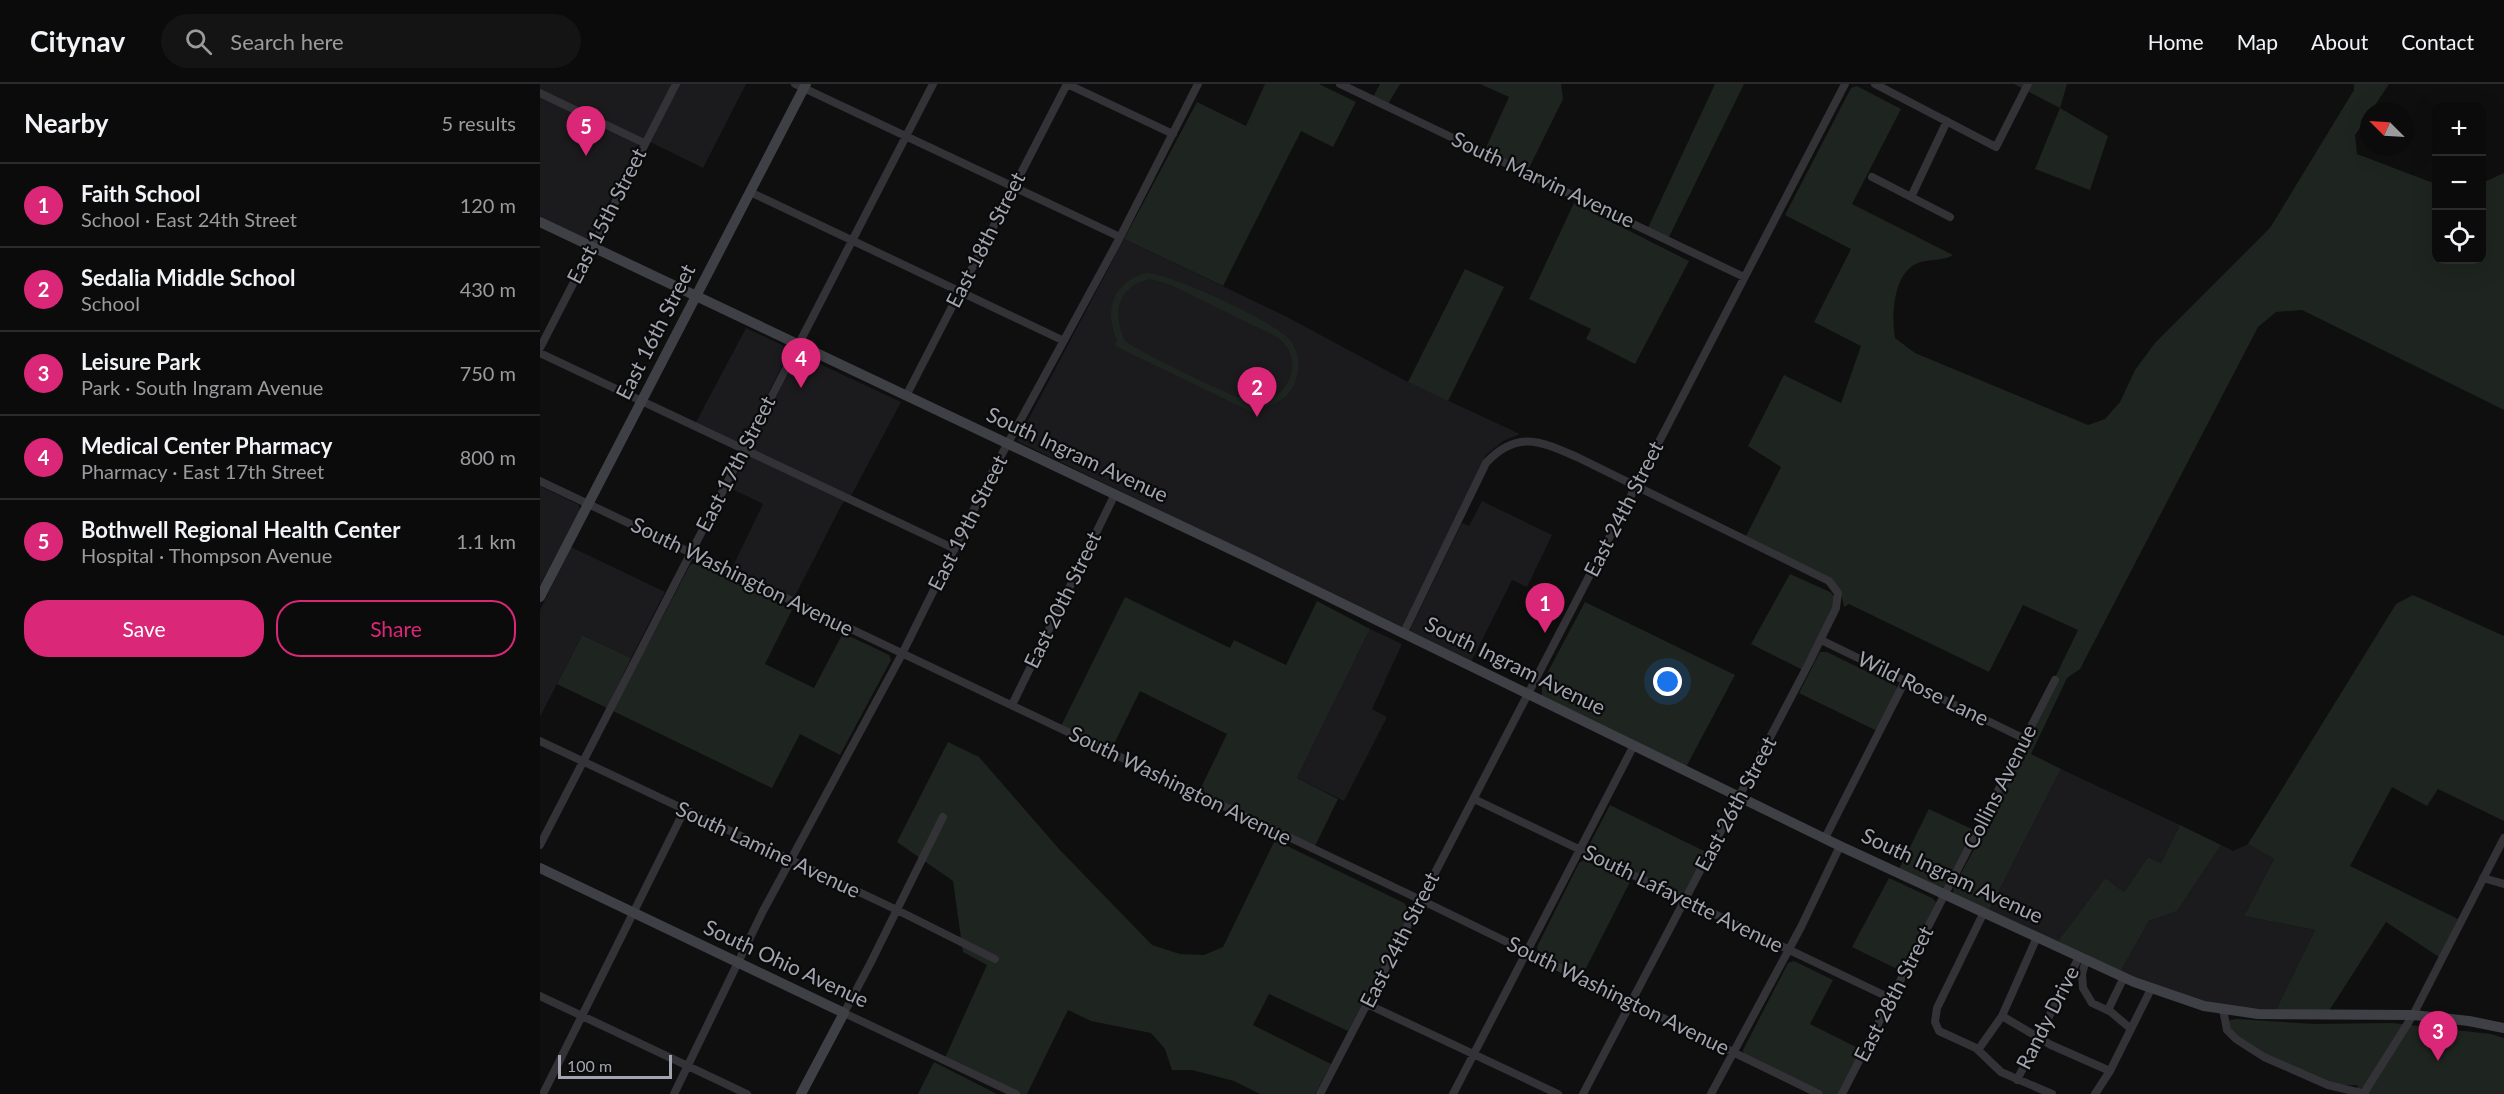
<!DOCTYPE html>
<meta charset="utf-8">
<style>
:root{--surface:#0b0b0c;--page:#141415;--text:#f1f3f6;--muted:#9a9b9d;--line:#2b2b2d;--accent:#db2777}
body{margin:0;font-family:Lato,sans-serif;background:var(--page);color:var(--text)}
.controls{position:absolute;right:18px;top:18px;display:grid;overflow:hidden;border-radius:12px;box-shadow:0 6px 24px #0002}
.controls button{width:54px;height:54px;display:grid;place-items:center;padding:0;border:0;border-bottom:2px solid var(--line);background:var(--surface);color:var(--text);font:30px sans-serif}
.compass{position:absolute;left:1820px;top:18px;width:54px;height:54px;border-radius:50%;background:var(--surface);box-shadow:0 6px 24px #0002;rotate:294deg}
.scale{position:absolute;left:18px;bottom:15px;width:114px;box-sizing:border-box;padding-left:6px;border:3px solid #a2a5b0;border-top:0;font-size:16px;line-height:21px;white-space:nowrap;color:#a2a5b0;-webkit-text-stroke:4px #0a0a0b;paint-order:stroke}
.you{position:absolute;left:1128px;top:598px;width:21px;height:21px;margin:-15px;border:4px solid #fff;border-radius:50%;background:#1a73e8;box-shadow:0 0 0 9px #1a73e833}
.badge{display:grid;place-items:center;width:39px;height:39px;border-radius:50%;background:var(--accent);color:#fff;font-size:20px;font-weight:700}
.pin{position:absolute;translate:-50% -50px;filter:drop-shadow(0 2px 3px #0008)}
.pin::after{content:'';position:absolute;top:32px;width:21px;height:18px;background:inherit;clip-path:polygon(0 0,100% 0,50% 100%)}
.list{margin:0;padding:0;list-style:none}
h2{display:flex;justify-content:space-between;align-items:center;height:78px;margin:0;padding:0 24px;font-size:26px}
h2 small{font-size:20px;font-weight:400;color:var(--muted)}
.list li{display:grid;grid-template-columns:39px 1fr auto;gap:18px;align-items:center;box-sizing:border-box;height:84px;padding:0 24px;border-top:2px solid var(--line)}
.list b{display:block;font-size:22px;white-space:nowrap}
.list p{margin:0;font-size:20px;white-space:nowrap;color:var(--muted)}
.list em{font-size:20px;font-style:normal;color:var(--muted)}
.actions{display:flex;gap:12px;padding:18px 24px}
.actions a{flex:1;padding:14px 0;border:2px solid var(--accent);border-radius:24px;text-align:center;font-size:21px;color:var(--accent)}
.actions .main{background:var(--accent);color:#fff}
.icon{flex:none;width:33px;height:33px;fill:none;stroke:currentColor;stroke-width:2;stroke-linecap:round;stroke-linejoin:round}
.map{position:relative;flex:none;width:1964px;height:1010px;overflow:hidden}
header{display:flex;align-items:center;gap:36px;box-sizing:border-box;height:84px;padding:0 30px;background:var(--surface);border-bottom:2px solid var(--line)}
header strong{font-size:28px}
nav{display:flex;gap:33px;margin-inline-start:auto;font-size:21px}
.search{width:420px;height:54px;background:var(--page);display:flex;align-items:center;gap:15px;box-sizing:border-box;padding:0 21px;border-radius:33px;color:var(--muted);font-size:22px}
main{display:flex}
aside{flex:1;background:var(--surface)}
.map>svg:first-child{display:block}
.built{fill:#1b1b1d}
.green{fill:#1e241f;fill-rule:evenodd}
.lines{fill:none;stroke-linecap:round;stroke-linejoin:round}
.street{stroke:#333337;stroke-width:8}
.secondary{stroke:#3f4045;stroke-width:10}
.labels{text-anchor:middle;stroke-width:4.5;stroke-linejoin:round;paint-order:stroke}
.street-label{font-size:21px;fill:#a2a5b0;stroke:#0a0a0b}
</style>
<header>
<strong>Citynav</strong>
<div class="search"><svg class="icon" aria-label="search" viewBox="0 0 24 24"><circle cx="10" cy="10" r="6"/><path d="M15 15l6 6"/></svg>Search here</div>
<nav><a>Home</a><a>Map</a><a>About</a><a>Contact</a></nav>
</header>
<main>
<aside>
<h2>Nearby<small>5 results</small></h2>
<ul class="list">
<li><span class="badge">1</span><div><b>Faith School</b><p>School · East 24th Street</p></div><em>120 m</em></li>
<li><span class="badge">2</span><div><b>Sedalia Middle School</b><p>School</p></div><em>430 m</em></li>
<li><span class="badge">3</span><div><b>Leisure Park</b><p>Park · South Ingram Avenue</p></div><em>750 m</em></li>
<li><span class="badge">4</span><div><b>Medical Center Pharmacy</b><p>Pharmacy · East 17th Street</p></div><em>800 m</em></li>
<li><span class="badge">5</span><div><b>Bothwell Regional Health Center</b><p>Hospital · Thompson Avenue</p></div><em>1.1 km</em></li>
</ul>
<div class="actions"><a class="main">Save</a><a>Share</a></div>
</aside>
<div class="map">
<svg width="1964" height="1010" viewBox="0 0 1964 1010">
<rect width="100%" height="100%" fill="#0f0f10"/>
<path class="built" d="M0,0H206L163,84L102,54L51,152L44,155L0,134Z
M584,155L745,232L868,298L980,350L963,357L946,371L862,543L477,357Z
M206,244L242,261L248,270L203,359L198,360L155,340Z
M261,271L361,318L311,412L302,420L253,516L191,486L223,420L190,404L256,274Z
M0,402L39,421L40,426L0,501Z
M942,417L1012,451L987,503L972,496L931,578L869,548L922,439L929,442Z
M31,463L125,508L91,574L42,551L0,633V526Z
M830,545L862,560L832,625L847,633L804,717L757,694Z
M1521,685L1640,741L1621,779L1608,773L1584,808L1565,794L1515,861L1448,828Z
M1708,760L1734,775L1704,832L1775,846L1734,930L1676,924L1579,890L1609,837L1637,827L1681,761L1693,767Z"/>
<path class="green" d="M725,0H779L816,18L793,63L761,47L683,202L584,155L657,18L706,42Z
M840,0H860L848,20L833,13Z
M940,0H1021L1023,15L987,88L945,66L969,13Z
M1175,0H1204L1128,155L1107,146Z
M1474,0H1527L1520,24L1568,52L1550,106L1495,85L1520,24Z
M1814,0H1849L1815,51L1817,70L1896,100V176H1942V99L1964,89V326L1762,226L1736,228L1718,243L1540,585L1527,594L1491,670L1521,685L1448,828L1413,809L1414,802L1442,751V744L1538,546L1483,521L1449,588L1309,520L1304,523L1301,509L1291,499L1203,458L1241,383L1208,362L1244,291L1301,319L1321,262L1274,238L1311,165L1245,131L1311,4L1317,2L1361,25L1312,120L1413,171C1403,177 1392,175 1381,178C1353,185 1351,232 1355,254L1375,269L1548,341L1565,335L1580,318L1595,286L1615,259L1730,144L1814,6Z
M1034,119L1149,177L1095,280L1046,255L1051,245L989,215Z
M925,185L964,203L908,317L868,298Z
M606,189C630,189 735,238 750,256C759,268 760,281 756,295C751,313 736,321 719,324L716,330L575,262L577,256C563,227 574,197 606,189ZM610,195L631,201L739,254C750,264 755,276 751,291C746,308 731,319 713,318C702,318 597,267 585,257C572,230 577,202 610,195Z
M155,479L252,526L225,580L274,604L303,549L349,571L351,576L300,671L260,650L232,704L73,627L150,481Z
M1250,490L1290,508L1296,514L1263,586L1211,560Z
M1873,511L1964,552V737L1898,705L1887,722L1852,703L1810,782L1918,835L1899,873L1846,838L1787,930H1734L1775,846L1704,832L1734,775L1708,760L1856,520Z
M585,513L690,564L694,556L746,581L777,517L830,545L757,694L798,715L774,764L658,710L687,650L600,607L570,668L520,644Z
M1045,518L1195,591L1145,685L1002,614V599Z
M42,551L91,574L67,624L17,600Z
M1280,568H1287L1356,602L1358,607L1337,647L1259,609Z
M408,658L439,673L519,765L612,861L640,870L664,871L683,863L735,756L864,819L867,823L866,837L808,947L729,910L713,941L791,980L775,1010H720L694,997L652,986H632L625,965L611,949L551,937L528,926L487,1010H475L404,976L447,881L423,868L413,797L357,758Z
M1070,721L1166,768L1142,814L1046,767Z
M1389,725L1434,746L1405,803L1398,805L1358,787Z
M1640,741L1681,761L1637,827L1609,837L1579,890L1515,861L1565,794L1584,808L1608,773L1621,779Z
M1044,776L1090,798L1042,892L998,869L997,863L1039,779Z
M1349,794L1392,814L1396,818L1363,888L1312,863Z
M1254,877L1293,896L1270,940L1322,966L1298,1010H1285L1204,972L1203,966L1248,879Z
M1697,935L1775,940L1852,939L1951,950L1964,954V1010H1814L1818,1001C1788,1005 1724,974 1698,956C1693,953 1690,947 1687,942L1690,936Z
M394,978L457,1010H378Z"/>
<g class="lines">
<path class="street" d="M255,0L580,153
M527,0L633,50
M800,0L1204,193
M1335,0L1456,63L1488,0
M0,9L104,59
M1332,93L1410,133
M210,108L522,256
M1371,113L1407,37
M0,264L136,0
M0,269L415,465
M366,312L527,0
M0,397L881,816L1279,1010
M863,550L946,379C977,346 1000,357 1037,373L1289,497L1298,509L1296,524L1269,579L1043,1010
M1281,556L1485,655
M472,621L575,410
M0,657L357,826L455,875
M934,715L1352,915
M403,733L330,880L304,929L476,1010
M1285,754L1365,597
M0,761L393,0
M1943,794L1964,800
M1444,828L1397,924L1395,938L1399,947L1436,964L1461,988L1512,1010
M1546,876L1542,890L1543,904L1552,919L1571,928L1591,945
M0,912L207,1010
M827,920L1018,1010
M1683,925L1687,946L1696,955L1724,973L1788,1001L1825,1010
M1568,926L1584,893
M1462,932L1511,961L1570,987
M1438,966L1462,932L1497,853
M1477,996L1539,873
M1824,1009L1873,931L1964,754
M3,1010L144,727
M134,1010L223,827L362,570L456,381L577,159L658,0
M780,1010L1305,0
M913,1010L1094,661
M1171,1010L1261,843L1300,762
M1302,1010L1515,596
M1555,1010L1570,987L1611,905"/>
<path class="secondary" d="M0,138L707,473L1300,762L1594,898L1664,922L1718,930L1873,931L1929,937L1964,944
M0,513L266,0
M0,784L304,929L261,1010"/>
</g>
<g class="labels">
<g class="street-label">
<text transform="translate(1003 96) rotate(25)" y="7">South Marvin Avenue</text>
<text transform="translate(67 132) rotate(-63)" y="7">East 15th Street</text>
<text transform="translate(446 156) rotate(-63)" y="7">East 18th Street</text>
<text transform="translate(116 248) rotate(-63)" y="7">East 16th Street</text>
<text transform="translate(537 371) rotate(25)" y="7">South Ingram Avenue</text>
<text transform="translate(196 380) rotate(-63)" y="7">East 17th Street</text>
<text transform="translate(1084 425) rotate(-63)" y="7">East 24th Street</text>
<text transform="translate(428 439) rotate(-63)" y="7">East 19th Street</text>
<text transform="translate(202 493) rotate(26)" y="7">South Washington Avenue</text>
<text transform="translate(523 516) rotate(-64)" y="7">East 20th Street</text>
<text transform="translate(975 582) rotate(26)" y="7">South Ingram Avenue</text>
<text transform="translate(1383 605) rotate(26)" y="7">Wild Rose Lane</text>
<text transform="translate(640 702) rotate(26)" y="7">South Washington Avenue</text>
<text transform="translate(1460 703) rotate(-63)" y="7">Collins Avenue</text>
<text transform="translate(1196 720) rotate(-62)" y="7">East 26th Street</text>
<text transform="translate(228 766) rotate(25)" y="7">South Lamine Avenue</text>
<text transform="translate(1412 792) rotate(25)" y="7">South Ingram Avenue</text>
<text transform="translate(1143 815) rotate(26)" y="7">South Lafayette Avenue</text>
<text transform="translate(860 856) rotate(-63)" y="7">East 24th Street</text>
<text transform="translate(246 880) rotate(25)" y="7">South Ohio Avenue</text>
<text transform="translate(1354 910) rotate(-63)" y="7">East 28th Street</text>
<text transform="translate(1078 912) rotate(26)" y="7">South Washington Avenue</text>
<text transform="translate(1508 934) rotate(-63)" y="7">Randy Drive</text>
</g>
</g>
</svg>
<div class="controls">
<button>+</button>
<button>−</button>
<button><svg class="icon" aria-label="locate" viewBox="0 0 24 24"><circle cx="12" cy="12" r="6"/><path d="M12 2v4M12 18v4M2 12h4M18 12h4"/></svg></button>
</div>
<svg class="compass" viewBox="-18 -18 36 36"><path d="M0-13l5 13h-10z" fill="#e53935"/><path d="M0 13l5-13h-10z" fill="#9a9b9d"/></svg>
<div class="scale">100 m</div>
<div class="you"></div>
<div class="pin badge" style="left:1005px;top:549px">1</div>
<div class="pin badge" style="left:717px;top:333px">2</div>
<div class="pin badge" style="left:1898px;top:977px">3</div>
<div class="pin badge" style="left:261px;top:304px">4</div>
<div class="pin badge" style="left:46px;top:72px">5</div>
</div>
</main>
